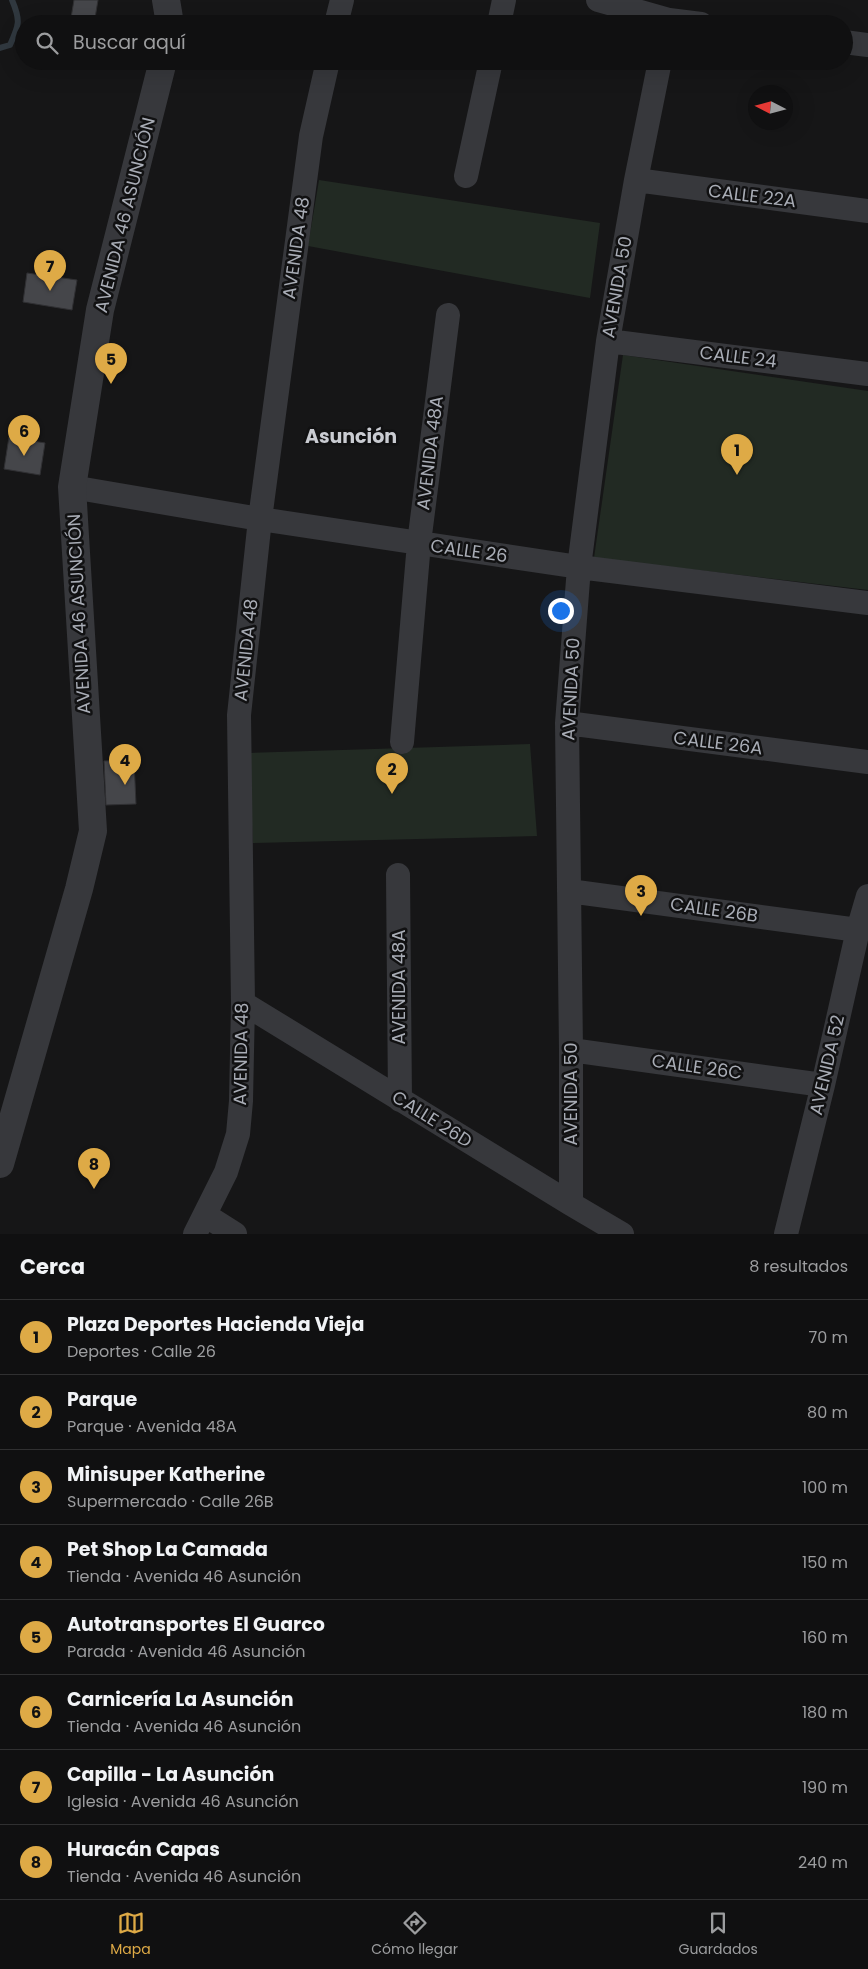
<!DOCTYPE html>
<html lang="es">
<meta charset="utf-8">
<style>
:root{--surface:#101011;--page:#1e1e1f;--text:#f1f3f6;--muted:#9c9d9f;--line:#303031;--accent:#deaa46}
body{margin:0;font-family:Poppins,sans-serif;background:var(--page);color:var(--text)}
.compass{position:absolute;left:748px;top:85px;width:45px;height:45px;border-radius:50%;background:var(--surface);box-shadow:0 5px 20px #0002;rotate:276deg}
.you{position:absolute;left:560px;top:610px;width:18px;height:18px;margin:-12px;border:4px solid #fff;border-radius:50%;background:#1a73e8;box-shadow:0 0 0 8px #1a73e833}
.badge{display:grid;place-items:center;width:32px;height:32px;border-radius:50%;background:var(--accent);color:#111;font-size:16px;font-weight:700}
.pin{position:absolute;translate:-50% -41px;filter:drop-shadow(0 1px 2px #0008)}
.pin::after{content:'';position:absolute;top:26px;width:18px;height:15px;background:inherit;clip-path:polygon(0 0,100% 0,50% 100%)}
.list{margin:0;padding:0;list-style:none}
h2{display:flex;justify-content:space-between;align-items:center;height:65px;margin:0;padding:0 20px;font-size:21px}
h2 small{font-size:16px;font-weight:400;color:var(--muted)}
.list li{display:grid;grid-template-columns:32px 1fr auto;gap:15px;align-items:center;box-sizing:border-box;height:75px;padding:0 20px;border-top:1px solid var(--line)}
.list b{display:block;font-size:19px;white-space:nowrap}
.list p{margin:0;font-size:16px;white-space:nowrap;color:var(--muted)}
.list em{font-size:16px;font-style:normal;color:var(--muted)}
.icon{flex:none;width:28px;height:28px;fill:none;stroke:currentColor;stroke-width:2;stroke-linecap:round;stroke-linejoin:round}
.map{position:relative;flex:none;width:868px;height:1234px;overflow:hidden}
.search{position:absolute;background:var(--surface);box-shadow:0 5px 20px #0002;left:15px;right:15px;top:15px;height:55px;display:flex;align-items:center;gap:12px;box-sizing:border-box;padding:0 18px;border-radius:28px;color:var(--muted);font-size:19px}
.sheet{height:665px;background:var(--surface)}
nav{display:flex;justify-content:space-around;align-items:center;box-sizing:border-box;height:70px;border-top:1px solid var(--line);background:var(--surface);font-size:14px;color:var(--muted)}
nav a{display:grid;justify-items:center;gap:2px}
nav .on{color:var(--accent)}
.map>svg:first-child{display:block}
.park{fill:#222a23}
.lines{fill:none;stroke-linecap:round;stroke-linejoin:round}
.stream{stroke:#30383f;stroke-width:6}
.building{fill:#45464a;stroke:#303033}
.minor{stroke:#37383c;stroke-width:24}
.tertiary{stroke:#37383c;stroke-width:28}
.labels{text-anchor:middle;stroke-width:5;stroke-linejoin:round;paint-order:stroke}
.street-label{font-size:18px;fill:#a9adb6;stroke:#111112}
.neighbourhood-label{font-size:19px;font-weight:bold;fill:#caccd2;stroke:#111112}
</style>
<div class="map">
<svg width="868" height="1234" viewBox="0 0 868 1234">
<rect width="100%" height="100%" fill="#161617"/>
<path class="park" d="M319,180L600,223L590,298L308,246Z
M623,355L868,391V590L594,558Z
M530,744L537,836L253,843L248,753Z"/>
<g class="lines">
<path class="stream" d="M0,48L10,45C19,25 21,21 12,0"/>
</g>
<path class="building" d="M74,0H98L94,24H70Z
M27,273L77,280L72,310L23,302Z
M9,437L45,443L40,475L4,469Z
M134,760L136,804L106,805L104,761Z"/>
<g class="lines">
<path class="minor" d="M598,0L669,20L701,24
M336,24L342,0
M499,24L504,0
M844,42L868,45
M466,176L491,61
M636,180L868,211
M608,341L868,374
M72,487L260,519L579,567L868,603
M567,723L868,762
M402,742L419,543L448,315
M398,875L400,1100
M569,891L858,930
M243,1003L571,1204L622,1234
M571,1050L823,1085
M571,1204V1050L567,723L579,567L608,341L636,180L660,61
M205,1215L235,1234
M195,1234L226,1172L238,1134L241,1101L243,1003L239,715L260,519L311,136L328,61
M786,1234L823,1085L858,930L868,896"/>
<path class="tertiary" d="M166,0L170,24
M0,1164L79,889L93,831L72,487L100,310L163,61"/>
</g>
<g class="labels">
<g class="street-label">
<text transform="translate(752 196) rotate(7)" y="6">CALLE 22A</text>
<text transform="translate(125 215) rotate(-76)" y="6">AVENIDA 46 ASUNCIÓN</text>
<text transform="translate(296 248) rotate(-82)" y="6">AVENIDA 48</text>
<text transform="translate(617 287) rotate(-80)" y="6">AVENIDA 50</text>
<text transform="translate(738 357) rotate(7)" y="6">CALLE 24</text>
<text transform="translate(430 453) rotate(-83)" y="6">AVENIDA 48A</text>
<text transform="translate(469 551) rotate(8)" y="6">CALLE 26</text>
<text transform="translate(79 614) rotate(-93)" y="6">AVENIDA 46 ASUNCIÓN</text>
<text transform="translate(246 650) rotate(-84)" y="6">AVENIDA 48</text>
<text transform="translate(571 689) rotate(-87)" y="6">AVENIDA 50</text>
<text transform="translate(718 743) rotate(7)" y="6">CALLE 26A</text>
<text transform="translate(714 910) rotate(8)" y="6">CALLE 26B</text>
<text transform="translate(399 987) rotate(-90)" y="6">AVENIDA 48A</text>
<text transform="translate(241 1054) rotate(-89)" y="6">AVENIDA 48</text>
<text transform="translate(827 1065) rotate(-77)" y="6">AVENIDA 52</text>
<text transform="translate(697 1067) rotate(8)" y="6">CALLE 26C</text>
<text transform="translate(571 1094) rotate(-90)" y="6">AVENIDA 50</text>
<text transform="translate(432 1119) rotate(32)" y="6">CALLE 26D</text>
</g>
<g class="neighbourhood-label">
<text x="351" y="443">Asunción</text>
</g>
</g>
</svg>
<svg class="compass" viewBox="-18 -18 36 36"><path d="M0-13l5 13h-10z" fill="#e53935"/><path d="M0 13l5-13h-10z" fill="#9c9d9f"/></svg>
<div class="you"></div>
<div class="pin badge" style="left:737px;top:475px">1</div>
<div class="pin badge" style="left:392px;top:794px">2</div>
<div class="pin badge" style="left:641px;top:916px">3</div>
<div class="pin badge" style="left:125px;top:785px">4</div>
<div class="pin badge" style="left:111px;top:384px">5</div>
<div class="pin badge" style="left:24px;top:456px">6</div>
<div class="pin badge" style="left:50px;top:291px">7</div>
<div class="pin badge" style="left:94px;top:1189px">8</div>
<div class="search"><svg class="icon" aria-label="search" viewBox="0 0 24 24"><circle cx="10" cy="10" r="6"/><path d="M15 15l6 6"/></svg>Buscar aquí</div>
</div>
<section class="sheet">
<h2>Cerca<small>8 resultados</small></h2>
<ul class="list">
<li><span class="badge">1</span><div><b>Plaza Deportes Hacienda Vieja</b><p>Deportes · Calle 26</p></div><em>70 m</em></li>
<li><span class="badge">2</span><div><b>Parque</b><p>Parque · Avenida 48A</p></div><em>80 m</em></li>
<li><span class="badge">3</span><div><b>Minisuper Katherine</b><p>Supermercado · Calle 26B</p></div><em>100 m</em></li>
<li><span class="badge">4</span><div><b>Pet Shop La Camada</b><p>Tienda · Avenida 46 Asunción</p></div><em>150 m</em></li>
<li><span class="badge">5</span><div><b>Autotransportes El Guarco</b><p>Parada · Avenida 46 Asunción</p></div><em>160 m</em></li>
<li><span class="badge">6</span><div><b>Carnicería La Asunción</b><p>Tienda · Avenida 46 Asunción</p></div><em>180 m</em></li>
<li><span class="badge">7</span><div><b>Capilla - La Asunción</b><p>Iglesia · Avenida 46 Asunción</p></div><em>190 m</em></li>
<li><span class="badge">8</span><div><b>Huracán Capas</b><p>Tienda · Avenida 46 Asunción</p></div><em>240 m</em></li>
</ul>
</section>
<nav>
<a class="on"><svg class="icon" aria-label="map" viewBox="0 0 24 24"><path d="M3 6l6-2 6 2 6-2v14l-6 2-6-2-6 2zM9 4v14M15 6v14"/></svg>Mapa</a>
<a><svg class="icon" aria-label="directions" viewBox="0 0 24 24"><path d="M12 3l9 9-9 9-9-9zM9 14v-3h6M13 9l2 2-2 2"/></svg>Cómo llegar</a>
<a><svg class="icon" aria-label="saved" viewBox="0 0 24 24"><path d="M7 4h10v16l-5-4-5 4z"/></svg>Guardados</a>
</nav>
